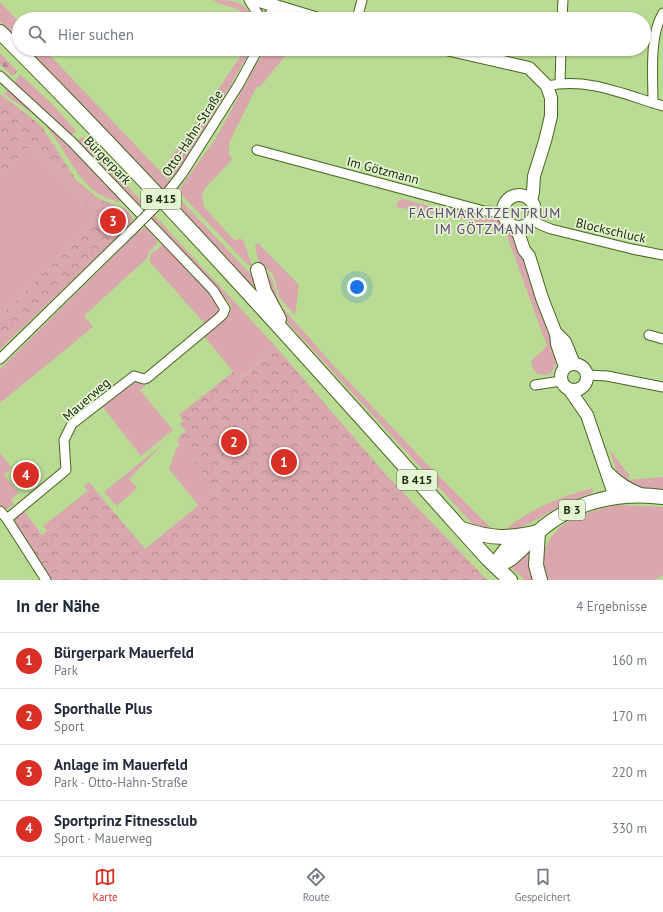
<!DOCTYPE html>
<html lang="de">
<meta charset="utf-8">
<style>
:root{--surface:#fff;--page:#f6f6f7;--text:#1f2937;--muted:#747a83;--line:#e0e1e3;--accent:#d93025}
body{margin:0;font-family:"PT Sans",sans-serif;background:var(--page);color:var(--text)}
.you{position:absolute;left:357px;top:287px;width:14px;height:14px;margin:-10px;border:3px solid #fff;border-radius:50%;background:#1a73e8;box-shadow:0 0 0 6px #1a73e833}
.badge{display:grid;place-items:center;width:26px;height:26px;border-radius:50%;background:var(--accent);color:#fff;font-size:13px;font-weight:700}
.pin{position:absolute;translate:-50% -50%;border:2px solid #fff;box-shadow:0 1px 4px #0006}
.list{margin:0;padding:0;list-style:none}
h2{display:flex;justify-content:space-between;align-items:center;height:52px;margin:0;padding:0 16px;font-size:17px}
h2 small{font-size:13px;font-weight:400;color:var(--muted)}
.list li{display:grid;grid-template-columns:26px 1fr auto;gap:12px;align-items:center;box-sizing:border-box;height:56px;padding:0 16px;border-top:1px solid var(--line)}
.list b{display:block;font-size:15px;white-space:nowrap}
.list p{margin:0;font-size:13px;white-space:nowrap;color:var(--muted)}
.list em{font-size:13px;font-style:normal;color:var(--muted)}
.icon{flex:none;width:22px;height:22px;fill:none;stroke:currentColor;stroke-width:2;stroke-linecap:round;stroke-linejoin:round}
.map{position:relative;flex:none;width:663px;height:580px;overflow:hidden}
.search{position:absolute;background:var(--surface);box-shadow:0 1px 3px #0004;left:12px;right:12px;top:12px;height:44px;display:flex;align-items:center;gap:10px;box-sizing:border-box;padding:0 14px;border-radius:22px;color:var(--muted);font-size:15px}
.sheet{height:276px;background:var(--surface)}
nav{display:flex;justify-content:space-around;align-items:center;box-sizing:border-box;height:56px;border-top:1px solid var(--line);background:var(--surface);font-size:11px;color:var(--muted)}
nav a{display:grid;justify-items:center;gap:2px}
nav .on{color:var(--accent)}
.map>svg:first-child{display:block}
.grass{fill:#daa7ae}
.forest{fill:url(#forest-firs)}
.park{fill:url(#park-crowns)}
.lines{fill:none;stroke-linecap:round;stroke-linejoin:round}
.street-casing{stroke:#486420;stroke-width:11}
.secondary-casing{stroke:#486420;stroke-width:14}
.primary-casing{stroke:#486420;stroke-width:16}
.street{stroke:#fff;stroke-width:9}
.secondary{stroke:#fff;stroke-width:12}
.primary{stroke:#fff;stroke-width:14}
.street-bridge-casing{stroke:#486420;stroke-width:11;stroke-linecap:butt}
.street-bridge{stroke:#fff;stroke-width:9}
.labels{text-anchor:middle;stroke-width:3.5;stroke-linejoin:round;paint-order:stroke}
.shield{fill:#e4f5d2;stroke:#5b684a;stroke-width:1}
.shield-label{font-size:12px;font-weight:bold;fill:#202c10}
.street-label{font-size:13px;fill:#202c10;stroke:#e4f5d2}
.neighbourhood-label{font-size:14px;letter-spacing:1px;fill:#61407b;stroke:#e4f5d2}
</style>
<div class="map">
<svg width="663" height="580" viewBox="0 0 663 580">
<defs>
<pattern id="forest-firs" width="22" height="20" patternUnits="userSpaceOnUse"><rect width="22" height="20" fill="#daa7ae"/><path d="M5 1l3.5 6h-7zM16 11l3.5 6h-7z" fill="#b0888c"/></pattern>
<pattern id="park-crowns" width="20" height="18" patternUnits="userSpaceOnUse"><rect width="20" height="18" fill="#daa7ae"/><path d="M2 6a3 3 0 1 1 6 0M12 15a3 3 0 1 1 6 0" fill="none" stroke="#b0888c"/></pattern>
</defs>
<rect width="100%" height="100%" fill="#b9db93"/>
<path class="grass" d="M213,0C235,0 242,1 255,19H249C236,3 227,9 213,0Z
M0,2L19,22V41L0,21Z
M27,49H44L156,167L165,177L175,194L255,279L265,303L170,200Z
M245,49H251L216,111L183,164L178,171L168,181L165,170V165L200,117Z
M267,49H296L285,56L260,87L257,86L229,143V156H231L232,160L205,188L202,195L204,207L235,241L240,238L244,242L252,266L248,265L178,191L216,138L257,63Z
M20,75L22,76L54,106L76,131L71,136L12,85Z
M8,90L62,136L123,200L119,202C112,200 106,198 99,194C75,179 63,144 44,124C33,112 17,103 4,94Z
M82,137L276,347L239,379L204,336L224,320L230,314L231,305L129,196L76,142Z
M30,145L101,216L0,317V176Z
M402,199L438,208L498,218C503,226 507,229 515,232L558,360C556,363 554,369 552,372C547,377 538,376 534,370C532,368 532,364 531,361L547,346L506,233C471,219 433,213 396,207L398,201Z
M145,227L157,240V244L149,252L147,258L84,316L93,327L0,403V369L137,233Z
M163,242L217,302L219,307V314L206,325L149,261L152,252C158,251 160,247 163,242Z
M258,243L299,285L295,315C291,310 284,304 280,298C275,288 277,267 260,268L255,245Z
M262,271C265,271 268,272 270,276C275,284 276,297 282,307L333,365L425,462L493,530C482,532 477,527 469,520L287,322L277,310Z
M135,379H140L145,386L140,390L173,430L141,456L102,406Z
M179,437L217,490L199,506L169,469L177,447L180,446L178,442Z
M163,444L129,479L137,488L117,506L104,492Z
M610,450L624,469L630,475L628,478L629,480L663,477V492C628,485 619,487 610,450Z
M0,453L12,468L4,475L19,493L11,500L14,504L7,509H4L0,505Z
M89,482L97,492L47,531L43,526L88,491L84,486Z
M593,488L592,493C576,498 561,506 546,514C531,522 519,530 502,533C527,510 561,496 593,488Z
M616,505L663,507V575L654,580H546C544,571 542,562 544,552C545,548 547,545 549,541C563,517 591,512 616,505Z
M535,549L536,580H525L511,567Z"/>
<path class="forest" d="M0,53L17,71L16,73L12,76L0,64Z"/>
<path class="park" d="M0,94L38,123L44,130L76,180L99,199L127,210L133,218L130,225L0,349V317L101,216L30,145L0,176Z
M276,347L388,477L487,580H51L12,521L24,511L42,535L97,492L145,549L217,490L178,442L179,437L186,431L180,424L184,421L179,415L233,372L240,379Z"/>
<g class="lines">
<g class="street-casing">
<path id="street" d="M249,0L261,19
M265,19L277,7
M282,19L285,9
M357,19L362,0
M562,19L563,0
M0,76L72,142L213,290L225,309L223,314L219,318L147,378L144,379L134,376L72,424L64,440L66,470L7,519L0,511
M560,83L561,49
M547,86C588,77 625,95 663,106
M653,103C653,76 649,36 663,13
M257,150L484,211L503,212
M182,174L239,84L258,49
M532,220L541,225L551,229L632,249L663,255
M649,335L663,339
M0,359L133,229
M587,375L607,376L663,387
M535,385L561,381
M7,519L46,580"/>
</g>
<g class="secondary-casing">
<path id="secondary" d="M256,0L318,19
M446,49L529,68L547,86L551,98V116L545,141L534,176L533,192L531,201
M503 211a16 16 0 1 1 32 0a16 16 0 1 1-32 0Z
M513,226L519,235L524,250L529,256L542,298L556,334L557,344L565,367
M557,334L565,342L574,364
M561 377a13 13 0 1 1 26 0a13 13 0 1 1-26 0Z
M569,389L587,415L613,491L611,498
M607,472C619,484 628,489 643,495"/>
</g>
<g class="primary-casing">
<path id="primary" d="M0,32C160,192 310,360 460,528L488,559L510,580
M258,270L264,291L279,319
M462,529C492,539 508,539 538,532
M538,532L536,565L540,580
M495,566C514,561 524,545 538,532C571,502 619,491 663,497
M495,566C501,553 510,546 520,536"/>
</g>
<use href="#street" class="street"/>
<use href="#secondary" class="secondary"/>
<use href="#primary" class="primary"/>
<g class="street-bridge-casing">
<path id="street-bridge" d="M133,229L160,202L182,174"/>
</g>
<use href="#street-bridge" class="street-bridge"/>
</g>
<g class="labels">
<g class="shield">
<rect x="141" y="189" width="40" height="20" rx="3"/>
<rect x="397" y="470" width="40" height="20" rx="3"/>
<rect x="559" y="500" width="26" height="20" rx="3"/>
</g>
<g class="shield-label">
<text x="161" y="203">B 415</text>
<text x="417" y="484">B 415</text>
<text x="572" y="514">B 3</text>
</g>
<g class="street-label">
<text transform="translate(192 133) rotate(-57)" y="5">Otto-Hahn-Straße</text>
<text transform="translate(108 160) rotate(46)" y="5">Bürgerpark</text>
<text transform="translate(383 170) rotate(15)" y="5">Im Götzmann</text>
<text transform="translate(611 230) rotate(13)" y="5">Blockschluck</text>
<text transform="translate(86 399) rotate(-41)" y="5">Mauerweg</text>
</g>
<g class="neighbourhood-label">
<text x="485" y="218">FACHMARKTZENTRUM<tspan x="485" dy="16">IM GÖTZMANN</tspan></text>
</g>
</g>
</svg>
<div class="you"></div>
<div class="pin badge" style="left:284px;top:462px">1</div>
<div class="pin badge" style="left:234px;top:442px">2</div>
<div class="pin badge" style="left:113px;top:221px">3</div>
<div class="pin badge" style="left:26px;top:475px">4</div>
<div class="search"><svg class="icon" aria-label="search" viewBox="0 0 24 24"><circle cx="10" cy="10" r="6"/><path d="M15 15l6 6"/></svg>Hier suchen</div>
</div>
<section class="sheet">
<h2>In der Nähe<small>4 Ergebnisse</small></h2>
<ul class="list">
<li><span class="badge">1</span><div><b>Bürgerpark Mauerfeld</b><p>Park</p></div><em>160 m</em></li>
<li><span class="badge">2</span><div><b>Sporthalle Plus</b><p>Sport</p></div><em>170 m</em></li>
<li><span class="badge">3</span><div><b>Anlage im Mauerfeld</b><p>Park · Otto-Hahn-Straße</p></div><em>220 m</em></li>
<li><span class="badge">4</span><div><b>Sportprinz Fitnessclub</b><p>Sport · Mauerweg</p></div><em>330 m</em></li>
</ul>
</section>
<nav>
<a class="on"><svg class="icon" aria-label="map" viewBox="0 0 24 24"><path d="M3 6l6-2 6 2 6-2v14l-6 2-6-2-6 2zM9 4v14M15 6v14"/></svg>Karte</a>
<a><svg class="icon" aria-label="directions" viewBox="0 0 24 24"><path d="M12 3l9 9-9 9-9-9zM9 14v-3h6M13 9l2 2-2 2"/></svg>Route</a>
<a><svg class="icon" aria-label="saved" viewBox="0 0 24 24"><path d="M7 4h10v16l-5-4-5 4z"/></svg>Gespeichert</a>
</nav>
